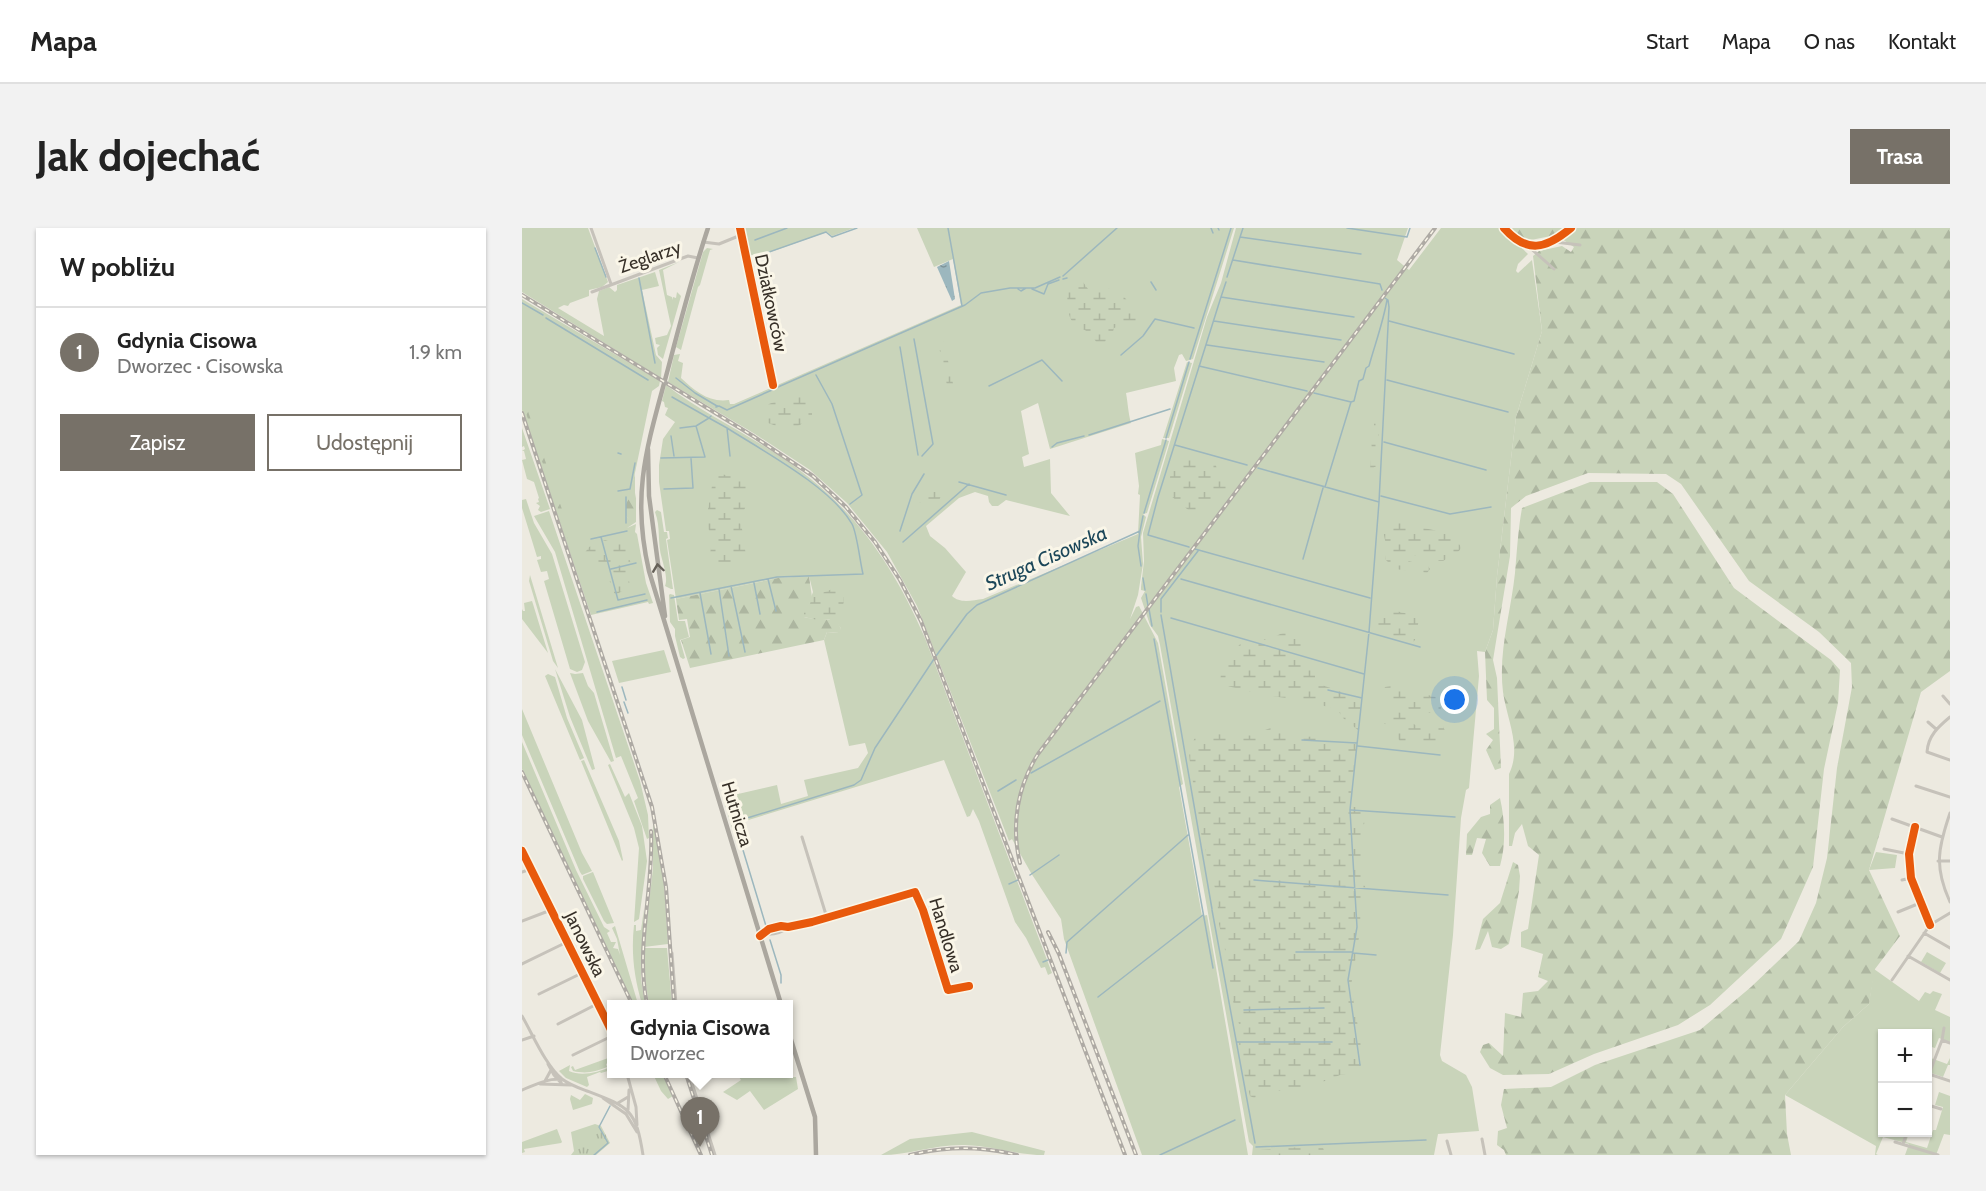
<!DOCTYPE html>
<html lang="pl">
<meta charset="utf-8">
<style>
:root{--surface:#fff;--page:#f2f2f2;--text:#222;--muted:#767676;--line:#e0e0e0;--accent:#777168}
body{margin:0;font-family:Cabin,sans-serif;background:var(--page);color:var(--text)}
.controls{position:absolute;right:18px;bottom:18px;display:grid;overflow:hidden;border-radius:0px;box-shadow:0 2px 4px #0004}
.controls button{width:54px;height:54px;display:grid;place-items:center;padding:0;border:0;border-bottom:2px solid var(--line);background:var(--surface);color:var(--text);font:30px sans-serif}
.you{position:absolute;left:933px;top:472px;width:21px;height:21px;margin:-15px;border:4px solid #fff;border-radius:50%;background:#1a73e8;box-shadow:0 0 0 9px #1a73e833}
.badge{display:grid;place-items:center;width:39px;height:39px;border-radius:50%;background:var(--accent);color:#fff;font-size:20px;font-weight:700}
.pin{position:absolute;translate:-50% -50px;filter:drop-shadow(0 2px 3px #0008)}
.pin::after{content:'';position:absolute;top:32px;width:21px;height:18px;background:inherit;clip-path:polygon(0 0,100% 0,50% 100%)}
.popup{position:absolute;left:85px;top:772px;width:186px;height:78px;box-sizing:border-box;display:grid;place-content:center;border-radius:0px;background:var(--surface);filter:drop-shadow(0 2px 4px #0005);font-size:20px;white-space:nowrap;color:var(--muted)}
.popup b{font-size:22px;color:var(--text)}
.popup::after{content:'';position:absolute;left:50%;top:100%;margin-left:-12px;border:12px solid transparent;border-top-color:var(--surface)}
.list{margin:0;padding:0;list-style:none}
h2{display:flex;justify-content:space-between;align-items:center;height:78px;margin:0;padding:0 24px;font-size:26px}
h2 small{font-size:20px;font-weight:400;color:var(--muted)}
.list li{display:grid;grid-template-columns:39px 1fr auto;gap:18px;align-items:center;box-sizing:border-box;height:90px;padding:0 24px;border-top:2px solid var(--line)}
.list b{display:block;font-size:22px;white-space:nowrap}
.list p{margin:0;font-size:20px;white-space:nowrap;color:var(--muted)}
.list em{font-size:20px;font-style:normal;color:var(--muted)}
.actions{display:flex;gap:12px;padding:18px 24px}
.actions a{flex:1;padding:14px 0;border:2px solid var(--accent);border-radius:0px;text-align:center;font-size:21px;color:var(--accent)}
.actions .main{background:var(--accent);color:#fff}
.map{position:relative;flex:none;width:1428px;height:927px;overflow:hidden;border-radius:0px}
header{display:flex;align-items:center;gap:36px;box-sizing:border-box;height:84px;padding:0 30px;background:var(--surface);border-bottom:2px solid var(--line)}
header strong{font-size:28px}
nav{display:flex;gap:33px;margin-inline-start:auto;font-size:21px}
.intro{display:flex;align-items:center;justify-content:space-between;box-sizing:border-box;height:144px;padding:0 36px}
h1{margin:0;font-size:42px}
.button{padding:15px 27px;border-radius:0px;background:var(--accent);color:#fff;font-size:21px;font-weight:700}
main{display:flex;gap:36px;padding:0 36px}
aside{flex:1;background:var(--surface);border-radius:0px;box-shadow:0 2px 4px #0004}
.map>svg:first-child{display:block}
.green{fill:#c9d4ba}
.forest{fill:url(#forest-firs)}
.wetland{fill:url(#wetland-marsh)}
.park{fill:url(#park-tufts)}
.water{fill:url(#water-ripples)}
.lines{fill:none;stroke-linecap:round;stroke-linejoin:round}
.stream{stroke:#9cb7be;stroke-width:1.5}
.minor{stroke:#c6c2ba;stroke-width:3}
.major{stroke:#aba79f;stroke-width:4.5}
.rail-casing{stroke:#aeaaa4;stroke-width:4}
.rail{stroke:#faf6e8;stroke-width:1.5;stroke-dasharray:4.5;stroke-linecap:butt}
.cycleway-casing{stroke:#faf6e8;stroke-width:11}
.cycleway{stroke:#e8590c;stroke-width:8}
.oneway{stroke:#656058}
.labels{text-anchor:middle;stroke-width:6;stroke-linejoin:round;paint-order:stroke}
.street-label{font-size:18px;fill:#373028;stroke:#faf6e8}
.water-label{font-size:20px;font-style:italic;fill:#1c4759;stroke:#faf6e8}
</style>
<header>
<strong>Mapa</strong>
<nav><a>Start</a><a>Mapa</a><a>O nas</a><a>Kontakt</a></nav>
</header>
<div class="intro"><h1>Jak dojechać</h1><a class="button">Trasa</a></div>
<main>
<aside>
<h2>W pobliżu<small></small></h2>
<ul class="list">
<li><span class="badge">1</span><div><b>Gdynia Cisowa</b><p>Dworzec · Cisowska</p></div><em>1.9 km</em></li>
</ul>
<div class="actions"><a class="main">Zapisz</a><a>Udostępnij</a></div>
</aside>
<div class="map">
<svg width="1428" height="927" viewBox="0 0 1428 927">
<defs>
<pattern id="forest-firs" width="22" height="20" patternUnits="userSpaceOnUse" patternTransform="scale(1.5)"><rect width="22" height="20" fill="#c9d4ba"/><path d="M5 1l3.5 6h-7zM16 11l3.5 6h-7z" fill="#adb6a0"/></pattern>
<pattern id="wetland-marsh" width="20" height="14" patternUnits="userSpaceOnUse" patternTransform="scale(1.5)"><rect width="20" height="14" fill="#c9d4ba"/><path d="M1 5h8M5 5V1M11 12h8M15 12V8" fill="none" stroke="#adb6a0"/></pattern>
<pattern id="park-tufts" width="24" height="20" patternUnits="userSpaceOnUse" patternTransform="scale(1.5)"><rect width="24" height="20" fill="#c9d4ba"/><path d="M3 7l-1-3M5 7V3M7 7l1-3M15 17l-1-3M17 17v-4M19 17l1-3" fill="none" stroke="#adb6a0"/></pattern>
<pattern id="water-ripples" width="26" height="14" patternUnits="userSpaceOnUse" patternTransform="scale(1.5)"><rect width="26" height="14" fill="#9cb7be"/><path d="M2 4q2-2 4 0t4 0M15 11q2-2 4 0t4 0" fill="none" stroke="#80959a"/></pattern>
</defs>
<rect width="100%" height="100%" fill="#edeae0"/>
<path class="green" d="M0,0H66L86,54L80,59L67,62V68L48,75L46,78L42,77L36,80L82,108L75,71L77,63L87,59L93,64L95,62V57L133,44L137,58L120,62L134,127L140,134L139,150L0,64Z
M221,0H332L310,8L305,4L234,29L227,26Z
M395,0H712L671,131L664,133L660,126L657,127L652,140L654,153L604,165C606,176 606,184 609,195L528,221L516,175L499,183L507,226L500,229L502,239L528,231L529,265L548,288L484,272L476,278H470L467,274L466,268L453,264L437,270L404,298L408,308L423,320L444,344L430,368C438,376 451,372 461,371L616,306L618,267L616,266L617,258L613,225L639,217L640,211L647,213L625,285L621,286L624,289L619,309L621,336L616,367L608,391L614,379L617,378L636,415L661,556L657,559L680,688L685,687L726,927H620L542,711L539,691L509,645L490,611L487,613L395,378L365,324L325,275L288,242L233,206L146,154L152,127L158,126L156,133L161,135L159,150C173,163 187,175 207,172L208,176H212L439,77L431,31L412,39Z
M714,0H886L875,32L887,42L919,0H979L1006,26L996,36L994,43L996,45L1010,32L1020,103L994,189L975,348L971,402L963,424L955,423L957,448L947,560L944,562L939,590L931,707L918,827L920,833L944,847L950,859L957,903L916,906L912,927H730L731,918L727,914L638,417L636,408L628,397L619,370L623,363L619,362V359L622,333L621,305L685,89L699,55Z
M185,20L191,21L188,22L178,57L176,59L159,122L154,119L181,24Z
M157,34L141,42L145,67L150,69V72L151,69L154,70L155,64L159,68L141,131L136,127L135,120L138,117L134,116L133,110L145,107L149,98L137,42Z
M0,71L138,153L137,158L130,163L104,288L109,292L114,265V294L105,300L114,296L113,304L115,306L124,355L131,375L127,376L126,374L69,387L0,182Z
M665,134L670,135L647,210H641Z
M144,157C175,181 212,199 245,220C323,268 367,327 403,410L530,745L526,747L523,739L519,740L504,710L493,694L457,593L451,581L448,588L445,589L422,532L220,594L210,600L201,570L202,567L203,569L255,557L259,576L286,568L282,552L336,540L346,525L343,515L327,518L302,412L305,404L316,405L319,400C310,388 296,390 282,389L291,364L287,348L256,350L154,371L145,312L148,311L147,303H144L137,254V237L141,211L153,194L143,187L146,180L143,179L142,174L140,173Z
M0,200L28,281L19,284L16,282L18,278L14,275L17,274L16,271L17,270L12,254L5,251L0,232L4,231L2,223H0L3,221L2,218L0,219Z
M4,271L12,295L30,326L63,434L60,442L55,444L48,441L22,353L27,351L25,343L19,344L15,332L19,331V328L15,329L0,280V272Z
M135,282L139,284L142,304H145L146,310L144,311L151,361H149L143,358C146,351 142,339 140,331C135,315 139,299 133,284Z
M27,283L118,553L126,587L127,610L125,611L112,573L116,570L99,528L94,530L33,324L12,288Z
M8,347L36,440L31,433L7,353Z
M148,366L152,367L156,393H163L167,409L158,412L163,430L161,431L158,429L153,408V401L148,394L147,367Z
M10,373L11,376L26,425L0,391V381L1,383H3L2,375Z
M142,422L149,444L97,455L90,433Z
M33,441L60,492L73,541L70,542L48,489Z
M48,445L53,446L61,445L66,458L72,465L92,533L89,534L66,493Z
M26,446L33,449L45,490L62,530L58,532L23,448Z
M0,481L60,625L70,643L60,647L58,644L0,507Z
M0,514L54,642L82,699L88,703L85,705L89,714H94L91,720L96,721L98,727L95,711L90,700L93,698L116,776H111L0,541Z
M62,532L97,613L101,632L100,633L59,533Z
M88,536L103,569L107,565L120,598L125,633L117,691L112,694L117,620L112,600L86,537Z
M131,590L142,655L146,716L122,719L131,640Z
M1354,624L1375,627L1373,640L1347,642Z
M71,644L92,695L85,696L82,693L61,651V648Z
M122,681L119,751L123,776H120C112,749 109,725 112,697H114V703L119,702Z
M122,720H145L150,776H127L122,745Z
M1405,724L1424,735L1418,745L1399,734Z
M1352,741L1397,773L1403,764L1408,766L1411,763L1420,766L1413,782L1428,789V814L1417,810L1413,820L1406,818V806H1360V904L1383,906L1387,905L1384,914L1405,920L1411,902H1414L1421,879L1413,877L1417,864L1428,868V907L1422,906L1414,927H1383L1387,916L1361,909L1354,926L1356,927H1353L1354,918L1263,867L1321,799L1347,776Z
M89,829V833L84,836L85,839C73,844 64,846 51,843L49,839L51,838L53,842Z
M1406,829L1425,836L1428,830V837H1426L1421,849L1406,844Z
M48,837L47,843C60,849 76,844 89,839V842L79,845L78,844L65,849L67,857L65,859L44,850L37,843Z
M267,841L269,849H274L276,861L242,882L228,863L215,872L201,864L219,852L215,846H266Z
M131,846H141L151,868L146,871L139,863Z
M63,866L71,870L70,876L51,882L48,871L49,867L58,872Z
M35,901L40,914L39,915L2,921L3,924L0,925V914Z
M450,904L523,923L522,927C495,927 470,918 443,917C414,916 387,927 359,927L388,911Z"/>
<path class="forest" d="M990,0H1428V443L1399,464L1347,642L1378,708L1353,741L1347,776L1321,799L1263,867L1265,906L1269,927H984L982,922L975,917L976,903L985,900L979,877L982,861L1029,859L1073,837L1178,802L1229,759L1277,713L1294,675L1305,630L1315,540L1330,459L1329,435L1297,404L1227,353L1159,256L1144,246L1066,245L1004,268L989,280L988,328L971,432L975,450L979,540L973,542L964,522L971,512L964,506L972,501V480L965,472L963,424L971,402L975,348L994,189L1020,103L1011,28L1017,23L1040,18L1049,24L1052,19L1034,7L1004,13L994,7Z
M0,166L51,313L47,314L0,173Z
M113,246V291L109,293L104,288V277Z
M1068,254H1135L1151,266L1212,360L1309,432L1318,442L1316,475L1302,541L1291,639L1259,711L1188,777L1156,797L1072,826L1027,846L981,847L968,840L958,824L961,817L967,815L981,828L983,785L999,789L1001,765L1016,763L1026,753L1016,749L1021,726L999,719V704L1006,701L1017,627L1006,618L1000,596L993,605L990,618H987V546C1000,519 985,492 981,464C976,424 989,384 993,345C995,323 996,302 1000,280Z
M287,348L290,369L282,389C293,392 304,390 314,393L319,400L317,405L305,404L302,412L168,440L159,412L168,409L165,391L157,392L154,371L256,350Z
M978,570C983,592 984,617 978,638H968L960,625L964,611L955,610L950,627H944L945,606L959,589L968,586V577Z
M991,634L996,637L998,648L997,663L987,716L979,721L970,719L966,703L958,721L953,722L961,691L978,675Z"/>
<path class="wetland" d="M561,54L566,61L574,64C577,63 580,61 583,61C600,59 610,79 616,91L608,102L598,98L592,100C590,109 585,116 575,115C567,102 564,104 553,96C545,91 546,74 545,65L552,57Z
M418,112L422,114L433,165L429,167L426,162L416,114Z
M282,166L290,175V187C285,189 282,194 278,197C267,203 252,198 242,193C235,172 259,174 272,169C275,168 278,167 282,166Z
M854,187H856L855,199L857,200L856,222H853L856,223L854,239H852L851,242H848L849,229L847,228L850,224L849,209H852V190Z
M666,228L693,233C694,236 694,239 695,242C699,250 709,247 704,261C693,267 683,277 678,289H675L649,268L648,249L653,234Z
M198,246L221,250C229,259 229,264 223,274L224,278L217,292C222,302 221,314 224,325L211,340L196,343L192,339L188,327L190,311L184,293L191,252L194,248Z
M401,262H417L421,265L417,272L404,278L394,272Z
M862,294H874L925,305L935,311L939,320L937,323L921,333H906L890,326L886,328L862,324C867,313 858,304 862,294Z
M83,312L92,315L101,312L106,316C108,324 107,333 110,341L106,346L108,359L93,367L83,341C73,336 65,340 62,326L67,319Z
M864,327L894,335L903,334L908,341L905,345L873,341L863,331Z
M313,360C328,365 322,384 310,390C301,394 291,391 282,389V380L288,376L290,369Z
M857,379L895,388L897,391L893,412L891,414L856,405L852,402Z
M743,403L752,409C756,407 762,404 766,404C774,404 784,411 787,417L783,423L762,420L734,408Z
M723,411L793,432V455L831,467H835L841,463L836,502L822,491L814,480L802,478L792,473L789,475L782,472L747,468L701,457L698,453L701,434Z
M869,458L914,469L920,474L918,485H895L883,479L874,478L870,470L861,464L863,459Z
M865,482L881,485L890,495L895,498H921L923,503L913,515L878,514L873,503L862,495L860,484Z
M751,499L758,500L782,509L799,508C811,518 821,522 835,514L828,577L844,579V586L838,618L841,644L840,651L844,661L839,678L838,703L829,758L842,834L840,841L835,845L818,847L785,860L756,863L732,870L728,868L717,826V796L710,769L706,735L697,696L695,668L679,605L668,535L667,524L673,509L687,506L740,508L743,502Z
M796,918L801,920L804,927H736L738,922Z"/>
<path class="park" d="M73,896L79,898L88,915L74,927H49L52,923L49,904Z"/>
<path class="water" d="M427,33L433,71L430,73L415,39Z"/>
<g class="lines">
<path class="stream" d="M426,0L440,78
M689,0L691,5
M696,0L697,2
M825,0L885,9L888,0
M718,9L839,26
M233,12L265,0
M73,20L84,49
M233,29L304,4L310,9L335,0
M711,32L858,56L860,62
M541,48L595,0
M705,49L721,0
M117,50L133,135
M541,51L545,50
M629,54L634,62
M704,54L699,69L832,89
M496,61L499,63L504,60
M510,61L522,66L526,56L537,52
M0,75L21,87
M24,90L126,152
M692,93L819,112
M867,93L992,126
M392,111C398,146 405,181 411,216L400,228
M685,117L802,134
M378,119L396,227
M599,127L621,108L633,91L672,100
M668,131L709,0
M677,138L785,163
M294,147L310,176L340,267L328,276
M154,150L173,165L195,178
M865,152L986,184
M467,158L520,132L540,153
M256,159L443,77L459,65L488,60H513L538,49
M792,165L829,174
M150,169L187,190L189,188
M194,179L197,178L205,182L250,162
M158,200L174,198L187,190L205,200L208,228
M567,207L648,181
M149,208L152,228
M644,210L667,134
M862,214L964,242
M653,217L725,237
M530,219L535,215L562,208
M96,225L99,226
M139,230L183,229L174,198
M736,240L857,274
M437,254L484,267
M803,259L829,174L832,173L837,153L841,151L844,140L847,138C853,116 861,95 865,72
M142,261L171,260L169,230
M96,263L108,261L113,235
M859,268L928,286L969,279
M622,285L644,212
M104,295V269
M378,303L390,266L402,246
M618,303L616,318L619,338
M79,309L96,372L123,366
M69,311L105,303
M381,314L447,256
M667,319L626,307L636,269L699,69
M673,321L848,370
M781,331L801,260
M89,341L114,335
M621,350L623,362
M246,351L254,383
M659,351L898,419
M232,355L238,386
M209,358L223,424
M197,361L207,428
M178,365L189,426
M624,366L626,378
M149,370L255,349L341,346C338,334 335,305 330,296C309,259 241,223 205,200
M627,381L630,398
M75,384L125,372
M639,384V371L676,323
M639,387L690,681
M649,390L842,446
M632,411L691,740
M414,428L445,386L455,377L618,303L621,288
M100,459L104,472
M806,462L840,470
M102,474L106,485
M780,512L835,515
M836,518L918,527
M509,545L638,473
M476,563L494,552
M829,582L933,589
M508,647L537,627
M732,652L926,667
M487,656L496,652
M690,682L733,915
M244,698L214,599L215,595L222,591L332,557L339,552L353,520L412,431
M248,712L259,747V755
M774,724H830
M544,725L545,714L666,607
M831,725L854,727
M521,734L526,732
M576,769L681,687
M722,782L802,780
M715,814H810
M838,837L826,752L835,699L828,582L847,404L857,274L867,79L866,72L863,70
M734,919L904,912
M72,927L86,915L77,899L88,878
M638,927L713,892"/>
<path class="minor" d="M69,0L89,56
M218,0L251,157
M982,0C1005,26 1024,21 1049,0
M181,14L197,16L219,7
M1033,14L1058,17
M1006,18L1032,41
M70,64L166,28L176,30
M1421,468L1428,476
M1428,489C1416,499 1406,508 1405,524L1428,532
M1406,494L1414,501
M1394,558L1428,569
M1428,585C1416,620 1412,639 1428,674
M1370,591L1420,609
M1393,599L1387,626L1389,650L1408,697
M280,609L305,690
M1362,621L1387,626
M0,623L90,804
M1416,633H1428
M0,644L9,641
M1380,652L1389,650
M1376,684L1398,675
M0,693L29,682
M1402,705L1428,720
M243,706C252,707 259,705 266,699
M238,707L247,701L259,698L266,699L290,694L393,664L401,682L426,762L447,758
M150,725L154,776
M1386,728L1428,752
M0,736L45,714
M1370,752L1408,697L1428,685
M17,766L60,745
M0,788C11,807 24,838 40,851C48,857 57,860 65,863C107,879 114,881 121,927
M36,796L75,776
M0,812L12,808
M1420,812L1428,815
M51,827L90,808
M26,836L32,847L40,856
M105,846L114,879L115,897
M167,846L193,927
M1407,846L1428,853
M1406,849L1420,812L1422,800
M23,853L29,842
M18,856L49,857
M0,862C13,857 27,849 41,852
M81,870L104,886L115,904
M96,875L106,869
M1406,877L1419,881
M106,882L107,862
M960,911L963,927
M925,913L929,927
M1373,914L1416,927
M1381,916L1385,904"/>
<path class="major" d="M186,0C171,45 159,91 147,137C127,213 108,262 127,343L259,776
M126,221L127,268L143,388
M266,802L293,889L294,927"/>
<g class="rail-casing">
<path id="rail" d="M0,67L231,208L291,248L324,279L353,314L378,352L399,393L603,927
M0,185L130,579L144,659L152,776
M0,544L110,776
M498,635C489,598 495,559 516,526L913,0
M526,704L537,726L614,927
M125,776C113,718 132,662 129,603
M142,846L179,927
M164,846L190,927
M388,927C424,918 459,918 495,927"/>
</g>
<use href="#rail" class="rail"/>
<g class="cycleway-casing">
<path id="cycleway" d="M218,0L251,157
M982,0C1005,26 1024,21 1049,0
M1393,599L1387,626L1389,650L1408,697
M0,623L90,804
M238,708L247,701L259,698L266,699L290,694L393,664L401,682L426,762L447,758"/>
</g>
<use href="#cycleway" class="cycleway"/>
</g>
<defs><path id="oneway-chevron" d="M-2-3.5L2.5 0L-2 3.5" fill="none" stroke-width="1.6" stroke-linecap="round" stroke-linejoin="round" transform="scale(1.5)"/></defs>
<use class="oneway" href="#oneway-chevron" transform="translate(136 340) rotate(-98)"/>
<g class="labels">
<g class="street-label">
<text transform="translate(128 29) rotate(-19)" y="6">Żeglarzy</text>
<text transform="translate(249 75) rotate(78)" y="6">Działkowców</text>
<text transform="translate(215 586) rotate(73)" y="6">Hutnicza</text>
<text transform="translate(424 707) rotate(73)" y="6">Handlowa</text>
<text transform="translate(63 716) rotate(64)" y="6">Janowska</text>
</g>
<g class="water-label">
<text transform="translate(524 330) rotate(-24)" y="7">Struga Cisowska</text>
</g>
</g>
</svg>
<div class="controls">
<button>+</button>
<button>−</button>
</div>
<div class="you"></div>
<div class="pin badge" style="left:178px;top:919px">1</div>
<div class="popup"><b>Gdynia Cisowa</b>Dworzec</div>
</div>
</main>
